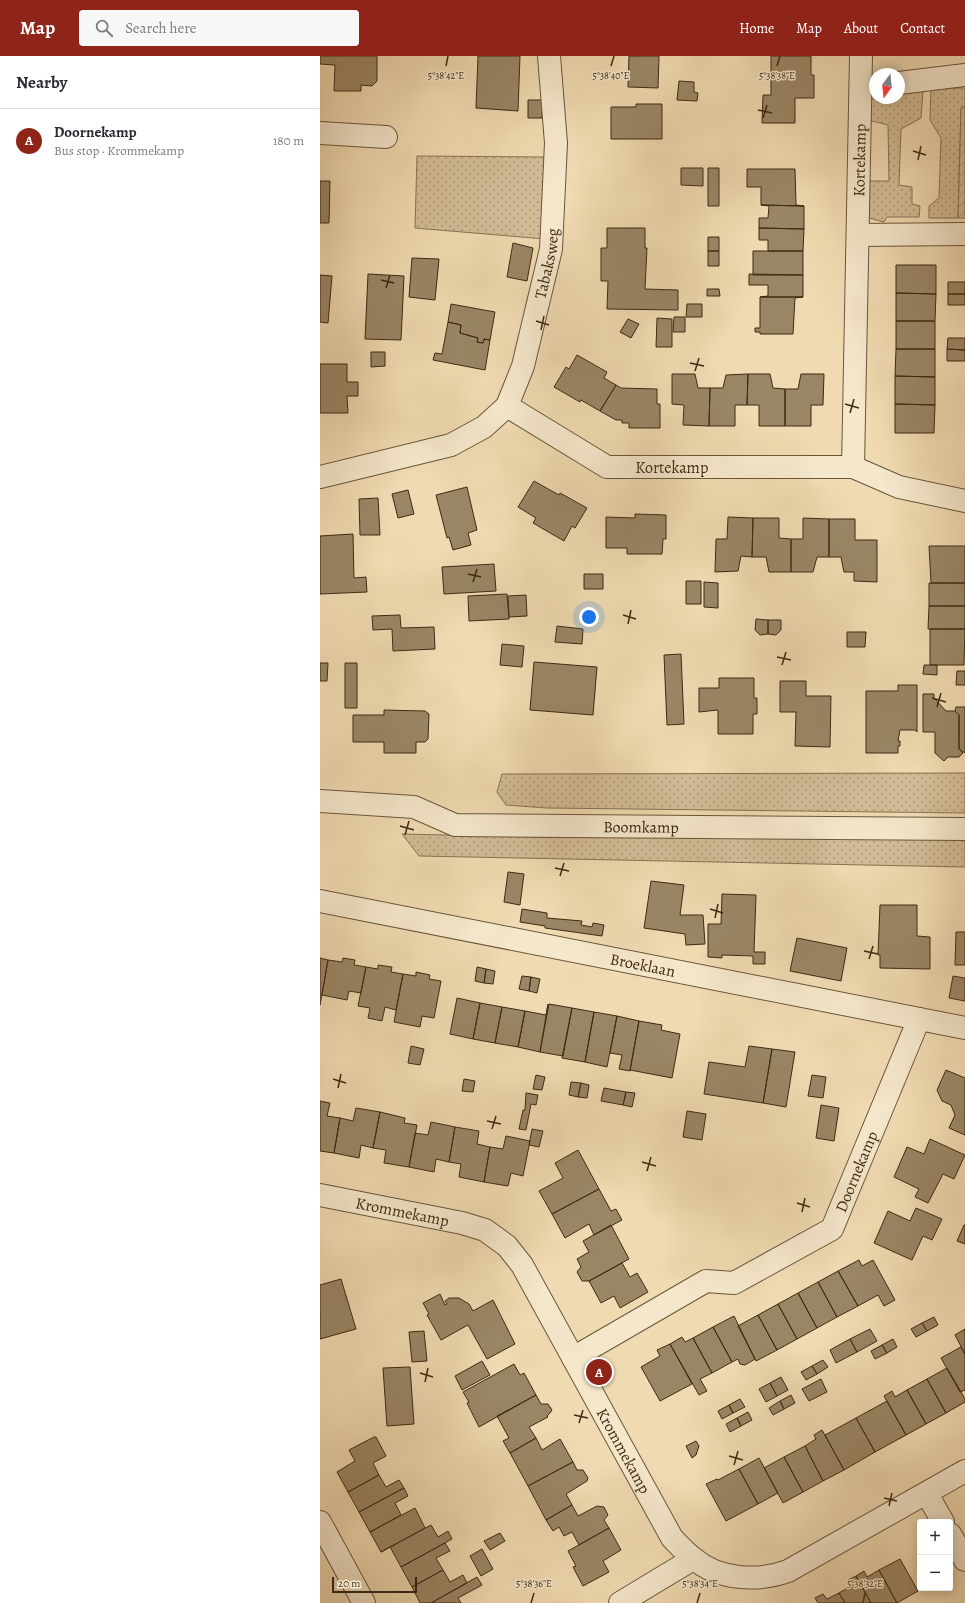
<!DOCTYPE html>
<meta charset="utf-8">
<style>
:root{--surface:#fff;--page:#f7f7f7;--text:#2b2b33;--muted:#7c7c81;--line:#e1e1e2;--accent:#8f2418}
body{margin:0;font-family:Alegreya,serif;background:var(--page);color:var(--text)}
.controls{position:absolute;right:12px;bottom:12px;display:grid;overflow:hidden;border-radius:4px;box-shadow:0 2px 10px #0003}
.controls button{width:36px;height:36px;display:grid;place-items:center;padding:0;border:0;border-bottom:1px solid var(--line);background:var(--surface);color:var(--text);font:20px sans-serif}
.compass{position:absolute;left:549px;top:12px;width:36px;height:36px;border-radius:50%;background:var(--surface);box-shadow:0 2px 10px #0003;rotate:195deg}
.scale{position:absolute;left:12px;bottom:10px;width:85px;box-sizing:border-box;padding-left:4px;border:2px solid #3d2a13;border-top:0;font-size:11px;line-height:14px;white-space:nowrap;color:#3d2a13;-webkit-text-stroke:3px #f5e7cc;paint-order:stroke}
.you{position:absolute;left:269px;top:561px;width:14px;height:14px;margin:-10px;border:3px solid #fff;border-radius:50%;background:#1a73e8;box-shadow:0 0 0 6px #1a73e833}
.badge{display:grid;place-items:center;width:26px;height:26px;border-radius:50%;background:var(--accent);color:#fff;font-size:13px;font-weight:700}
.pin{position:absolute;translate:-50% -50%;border:2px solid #fff;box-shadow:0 1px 4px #0006}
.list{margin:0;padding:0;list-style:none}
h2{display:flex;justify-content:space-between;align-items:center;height:52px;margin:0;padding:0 16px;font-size:17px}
h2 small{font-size:13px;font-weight:400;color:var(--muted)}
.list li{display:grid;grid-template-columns:26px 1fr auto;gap:12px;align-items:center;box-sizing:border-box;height:64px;padding:0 16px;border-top:1px solid var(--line)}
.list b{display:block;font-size:15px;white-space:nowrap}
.list p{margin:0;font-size:13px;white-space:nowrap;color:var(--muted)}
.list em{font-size:13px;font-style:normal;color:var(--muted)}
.icon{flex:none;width:22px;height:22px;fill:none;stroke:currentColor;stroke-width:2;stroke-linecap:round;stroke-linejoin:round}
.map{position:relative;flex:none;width:645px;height:1547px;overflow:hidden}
header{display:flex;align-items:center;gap:24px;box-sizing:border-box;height:56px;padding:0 20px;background:var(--accent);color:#fff}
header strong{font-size:19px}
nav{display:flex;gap:22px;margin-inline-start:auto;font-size:14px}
.search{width:280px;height:36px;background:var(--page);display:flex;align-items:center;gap:10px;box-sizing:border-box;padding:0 14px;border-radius:4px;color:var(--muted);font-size:15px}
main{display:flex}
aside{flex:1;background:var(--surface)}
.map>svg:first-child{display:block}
.grass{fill:url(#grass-dots);stroke:#887354}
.garden{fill:url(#garden-furrows);stroke:#887354}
.building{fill:#9a8665;stroke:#3d2a13}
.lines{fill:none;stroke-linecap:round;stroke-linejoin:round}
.minor-casing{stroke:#6a563a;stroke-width:24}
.minor{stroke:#f5e7cc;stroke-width:22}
.ticks{fill:none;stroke:#3d2a13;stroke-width:1.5}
.labels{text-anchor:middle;stroke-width:3;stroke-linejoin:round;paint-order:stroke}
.street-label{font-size:16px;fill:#3d2a13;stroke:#f5e7cc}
.ticks-label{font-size:10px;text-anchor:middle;fill:#3d2a13;stroke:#f5e7cc;stroke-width:3;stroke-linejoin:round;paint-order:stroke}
</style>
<header>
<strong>Map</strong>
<div class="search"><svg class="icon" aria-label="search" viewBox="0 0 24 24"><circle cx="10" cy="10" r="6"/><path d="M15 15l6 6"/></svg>Search here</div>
<nav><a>Home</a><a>Map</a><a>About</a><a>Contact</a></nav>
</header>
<main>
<aside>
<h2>Nearby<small></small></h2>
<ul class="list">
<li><span class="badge">A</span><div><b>Doornekamp</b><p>Bus stop · Krommekamp</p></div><em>180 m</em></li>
</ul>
</aside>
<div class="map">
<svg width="645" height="1547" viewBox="0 0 645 1547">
<defs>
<pattern id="grass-dots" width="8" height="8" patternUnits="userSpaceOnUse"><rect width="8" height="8" fill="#d2bc96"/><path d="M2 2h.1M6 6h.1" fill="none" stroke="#ac9979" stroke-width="1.8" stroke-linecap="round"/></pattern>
<pattern id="garden-furrows" width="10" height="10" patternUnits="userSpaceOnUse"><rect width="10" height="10" fill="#d2bc96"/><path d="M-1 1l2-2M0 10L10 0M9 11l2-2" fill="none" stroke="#ac9979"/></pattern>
</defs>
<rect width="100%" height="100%" fill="#f0dab1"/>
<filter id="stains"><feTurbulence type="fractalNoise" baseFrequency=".005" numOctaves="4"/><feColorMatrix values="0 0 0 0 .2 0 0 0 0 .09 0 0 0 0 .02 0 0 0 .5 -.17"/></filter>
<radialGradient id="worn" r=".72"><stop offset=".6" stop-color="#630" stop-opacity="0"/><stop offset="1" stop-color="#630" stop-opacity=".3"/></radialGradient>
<path class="grass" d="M611,32H645V51L641,53L638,162H609V150L619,142L621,82L610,64Z
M579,33L603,34L601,62L581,73L579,129L592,131V148L600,150L599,161H567L564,166L549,162L539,152V125H569L568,69L544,63V53L555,40V42H579Z
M97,100L226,101L225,183L95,172Z
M645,717V757L227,752L186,749L177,736L182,718Z
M82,778L216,781L645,782V811L99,800Z"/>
<path class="garden" d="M645,51V162H638L641,52Z"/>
<path class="building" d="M0,0H57V25L52,30L41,29V35H14L15,9L0,8Z
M158,0H200L198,55L156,52Z
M309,0H339L338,32L308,31Z
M451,0H491V19H494V42H475V67H442L443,39H451Z
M359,25L374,26V36L378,37L377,45L357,44Z
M208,44H223L222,62H208Z
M316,48H342V83H291V51H316Z
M361,112H383V130L361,129Z
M388,112H399V150H388Z
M427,113H475L476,149L484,150L441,149V131H427Z
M0,125H10L9,167H0Z
M441,149L484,150V173L439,172V162H448L449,150Z
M287,172H325V192H327L325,233L358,234V254L287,253L288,225H281V192H287Z
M439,172L484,173L483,195H448V184H439Z
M388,181H399V195H388Z
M193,187L213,192L207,225L187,221Z
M388,195H399V210H388Z
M433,195H483V219H433Z
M92,202L119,203L115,244L89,241Z
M576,209H616V238L576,237Z
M48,218L84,220L81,284L45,283Z
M429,218L483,219V241H440L448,240V229H429Z
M0,219L12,220L8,267L0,266Z
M628,226H645V238H628Z
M387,233H399L400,240H387Z
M576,237L616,238L615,265H576Z
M628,238H645V249H628Z
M440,241H483L475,242L473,278H440V276H435V272H440Z
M131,248L175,256L170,284L164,283L163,287L157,286L158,282L140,277L141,269L128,266Z
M367,248H382V261H366Z
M354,261H365V276H353Z
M337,262L352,263V291H336Z
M308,263L319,268L311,282L300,276Z
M576,265H615V293H576Z
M128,266L141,269L140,277L158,282L157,286L163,287L164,283L170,284L165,314L113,304L115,297L122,298Z
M628,282H645V294L627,293Z
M576,293H615V321L575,320Z
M627,293L645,294V305H627Z
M51,296H65V310L51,311Z
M257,299L287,316L284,322L296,329L280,355L261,344L260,346L234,331L246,311L249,313Z
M0,308H27V326H38V340H27L28,357H0Z
M352,318H375L378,332H390L389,370L363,369L364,349L352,348Z
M428,318H450L453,332L465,333V370H439V349H427Z
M428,318L427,349H415V370H389L390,332H403L406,319Z
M481,318H504L503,349H491V370H465V333H478Z
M575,320L615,321V349L575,348Z
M296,329L301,332L337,333V348H340V372H309V367H302V364H296L280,355Z
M575,348L615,349L614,377H575Z
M214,425L239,439L240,437L267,452L255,472L252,470L244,485L213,467L216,462L198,451Z
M147,431L157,474L148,477L151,489L133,494L129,481L127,482L116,439Z
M88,434L94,458L78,462L72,438Z
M58,442L60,479H40L39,443Z
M315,458L346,459V483H343L342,498H307V492H286V461L315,462Z
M408,461L433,462L432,501L421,500L418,515L395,516L396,483H407Z
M433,462H459V482L471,483V516H449L446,501H432Z
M483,462L509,463V501H497L493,516H471V483H483Z
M509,463H535V484H557V526L534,525V516H524L521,501H509Z
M33,478L34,522L46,521L47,536L0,538V480Z
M609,490H645V527H611Z
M174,508L176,535L124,538L122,511Z
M264,518H283V533H264Z
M366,525H381V548H366Z
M384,526L398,527V552L384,551Z
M609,527H645V550H609Z
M187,538L189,563L149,565L148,540Z
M206,539L207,560L189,561L188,540Z
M609,550H645V573H608Z
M80,559L81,572L114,571L115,593L73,595L72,573L53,574L52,560Z
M436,563L448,564V578L440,579L435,574Z
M448,564H461V574L456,579L448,578Z
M237,570L263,573L262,588L235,586Z
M610,573H645L644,609H610Z
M527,576H546L545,591H527Z
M182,588L204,590L202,611L180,609Z
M361,598L364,668L347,669L344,599Z
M214,606L277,611L273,659L210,654Z
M0,607H8L7,625H0Z
M25,607H37V652H25Z
M604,609H617V619L603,618Z
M637,615H645V629H636Z
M399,622H434V642H437V658H433V678H398V654L379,656V632H399Z
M460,625H486V640H511L510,691L475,690L476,656H460Z
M578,629H597V676L595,674H580L578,685H580V690H578V697H546V635H578Z
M603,638H614V642L626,655H635L639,659V693L643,697L639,701H628L624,705L615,697V676H603Z
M636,651H645V697L639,693V659L635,655Z
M64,654L105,655L109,658L108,683L105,686H96V697H64V686H33V659H64Z
M188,816L204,818L200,849L184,846Z
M331,825L364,829L360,859H383L385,888L366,889L365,878L324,872Z
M402,838L436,839L434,896H445V908H433V900L402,899V902L388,901V868H401Z
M560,849H597V880L610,881V913L560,912V899H558Z
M202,853L227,857V862L262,865L261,869L272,871L273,867L284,869L282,880L225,872V870L200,866Z
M636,876H645V909H635Z
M477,882L527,892L521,925L470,915Z
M0,902L8,904L0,949Z
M23,902L35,904L34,909L46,911L41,937L29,935L27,944L2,939L8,904L22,906Z
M58,909L72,911L71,916L83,918L76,954L65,951L62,965L48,962L50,952L38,950L46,911L58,913Z
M157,911L166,913L164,927L155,925Z
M166,913L175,915L173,928L164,927Z
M96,916L110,919L109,923L121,925L114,962L102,960L100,971L74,966L83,918L96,920Z
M202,920L211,921L209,935L199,933Z
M633,920L645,922V945L629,942Z
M211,921L220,923L217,937L209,935Z
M137,942L160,947L153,983L130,978Z
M160,947L182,951L175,987L153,983Z
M228,948L220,996L198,991L205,955L226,959Z
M229,948L252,952L243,1000L220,996Z
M182,951L205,955L198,991L175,987Z
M252,952L274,956L265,1006L242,1002Z
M274,956L297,960L287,1011L265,1006Z
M297,960L319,965L310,1015L299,1013L302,999L290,997Z
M319,965L342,969L341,974L360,978L352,1022L310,1014Z
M91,990L104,993L100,1009L88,1007Z
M429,990L452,993L443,1047L384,1038L389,1006L425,1011Z
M452,993L475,996L466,1051L443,1047Z
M626,1014L645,1022V1079L629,1072L635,1059L631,1049L622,1045L617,1034Z
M216,1019L225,1021L222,1034L213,1033Z
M492,1019L506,1021L503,1042L488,1040Z
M144,1023L155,1025L153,1036L142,1035Z
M251,1026L261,1027L258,1041L249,1039Z
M261,1027L269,1029L267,1042L258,1041Z
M284,1032L306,1036L303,1049L281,1045Z
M306,1036L315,1037L312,1051L303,1049Z
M206,1037L218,1039L216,1049L211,1048L206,1074L199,1073L203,1054H205Z
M0,1045L10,1047L7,1060L20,1062L14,1097L0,1095Z
M501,1049L519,1052L514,1085L496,1082Z
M36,1052L60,1056L53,1092L41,1089L39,1102L14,1097L20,1062L33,1065Z
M367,1055L386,1058L382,1084L363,1081Z
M60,1056L85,1062L84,1067L97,1069L89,1111L64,1107L66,1094L53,1092Z
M111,1066L135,1071L129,1106L116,1103L114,1116L89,1111L95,1077L108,1079Z
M135,1071L159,1075L157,1088L170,1091L164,1126L139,1121L141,1108L129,1106Z
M212,1073L223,1075L219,1091L209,1089Z
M186,1080L210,1085L203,1120L191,1117L188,1130L164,1126L170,1091L183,1093Z
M610,1083L645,1099L634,1123L623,1118L608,1147L595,1141L599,1133L574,1121L587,1091L604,1098Z
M258,1094L279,1133L232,1158L219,1135L243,1122L235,1107Z
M279,1133L291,1155L296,1153L302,1164L274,1179L269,1168L245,1182L232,1158Z
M596,1152L622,1163L612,1184L603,1180L592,1204L554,1187L568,1155L590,1165Z
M291,1169L309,1203L269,1225H262L257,1216L261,1211L257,1203L269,1196L263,1185Z
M644,1169H645V1188L637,1185Z
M539,1204L542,1210L553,1204L575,1244L564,1250L558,1239L538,1250L518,1215Z
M302,1207L310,1221L317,1217L328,1236L300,1252L294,1240L281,1247L269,1225Z
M518,1215L538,1250L517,1261L498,1226Z
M21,1223L36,1273L0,1283V1229Z
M498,1226L517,1261L497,1272L478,1237Z
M478,1237L497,1272L477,1283L458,1248Z
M120,1238L125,1249L127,1248L125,1245L129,1242H139L149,1248L153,1255L173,1244L195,1288L167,1303L148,1269L121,1284L107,1259L109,1258L103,1247Z
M458,1248L477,1283L457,1294L438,1259Z
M438,1259L457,1294L436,1305L418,1270Z
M414,1260L435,1303L425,1309L420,1308L418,1303L412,1306L393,1271Z
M614,1261L618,1269L607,1275L602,1267Z
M602,1267L607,1275L596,1281L591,1273Z
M393,1271L412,1306L392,1317L373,1282Z
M550,1273L557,1285L537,1296L530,1283Z
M645,1273V1298L635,1279Z
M104,1275L107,1305L92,1306L89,1276Z
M362,1281L365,1286L373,1282L392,1317L380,1323L387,1335L379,1339L350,1288Z
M530,1283L537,1296L516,1307L510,1294Z
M573,1283L577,1291L567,1297L562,1289Z
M350,1288L372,1328L340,1345L321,1311L340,1300L337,1294Z
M562,1289L567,1297L555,1303L551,1295Z
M641,1291L645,1298V1334L640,1336L621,1302Z
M503,1304L508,1311L497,1318L492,1310Z
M162,1305L170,1319L142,1334L135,1320Z
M194,1308L200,1319L204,1317L216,1339L159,1371L147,1347L149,1346L143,1336Z
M492,1310L497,1318L486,1324L481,1316Z
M90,1311L94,1368L67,1370L63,1312Z
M627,1312L645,1343V1346L626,1357L607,1323Z
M461,1321L468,1334L457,1340L450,1327Z
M501,1323L507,1336L489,1345L482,1333Z
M607,1323L626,1357L606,1368L587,1334Z
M450,1327L457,1340L446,1346L439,1333Z
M587,1334L606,1368L586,1379L564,1340L572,1335L575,1341Z
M216,1339L221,1348H228L232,1354L230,1357L227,1360L228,1361L209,1371L216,1382L190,1397L183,1385L189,1382L177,1360Z
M471,1339L475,1347L464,1353L460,1345Z
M420,1343L425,1351L413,1357L409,1349Z
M460,1345L464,1353L453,1359L449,1352Z
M567,1345L586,1379L555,1396L536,1362Z
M409,1349L413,1357L402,1363L398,1355Z
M428,1356L432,1364L421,1370L417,1362Z
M417,1362L421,1370L410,1376L406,1368Z
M536,1362L555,1396L524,1414L505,1379Z
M502,1374L524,1414L503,1425L485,1390L496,1383L494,1379Z
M54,1381H56L66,1400L53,1407L59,1419L28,1436L17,1416L35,1405L29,1394Z
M216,1382L222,1394L240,1383L253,1406L208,1430L190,1397Z
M376,1385L379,1390L376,1399L372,1402L366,1390Z
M485,1390L503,1425L483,1436L464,1401Z
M464,1401L483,1436L463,1447L444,1412Z
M439,1402L458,1437L438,1448L419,1413Z
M253,1406L257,1414H263L268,1422L267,1425L246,1438L252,1449L226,1464L208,1430Z
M419,1413L438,1448L406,1465L386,1428L397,1423L398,1424Z
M59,1419L66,1431L79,1424L84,1432L39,1456L28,1436Z
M84,1432L88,1440L75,1447L81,1459L50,1476L39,1456Z
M252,1449L258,1460L277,1450L284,1451L288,1459L284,1464L289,1472L259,1489L252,1476L244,1480L239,1471L233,1475L226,1464Z
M95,1452L105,1472L61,1496L50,1476Z
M111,1469L118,1481L128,1475L132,1483L81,1511L70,1491L61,1496Z
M289,1472L301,1494L283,1505L289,1516L263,1530L253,1511L256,1510L248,1495Z
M180,1477L185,1485L170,1494L164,1485Z
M125,1487L130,1495L116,1502L123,1514L92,1531L81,1511Z
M162,1493L173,1513L161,1520L150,1500Z
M580,1503L598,1535L577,1547L559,1514Z
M123,1514L130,1526L143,1519L147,1527L111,1547H100L92,1531Z
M559,1514L577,1547H551L536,1520L544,1515L547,1521Z
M536,1520L539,1526L551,1547H525L519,1537L531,1530L528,1524Z
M157,1521L162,1529L138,1542L141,1547H111Z
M519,1537L525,1547H498L495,1542L503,1538L507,1543Z"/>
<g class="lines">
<g class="minor-casing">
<g id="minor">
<path d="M579,27L645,19"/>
<path d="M0,77L66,81"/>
<path d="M538,179L645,178"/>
<path id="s1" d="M187,350L287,411H533L541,0"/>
<path d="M533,411L579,431L645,445"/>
<path id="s2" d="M0,421L131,389L164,371L187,350L203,310L231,193L236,87L229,0"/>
<path id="s3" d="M0,745L94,751L135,769L645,773"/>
<path id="s4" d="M0,845L645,972"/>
<path id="s5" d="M0,1139L142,1167L165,1174L187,1190L202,1209L352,1482C359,1489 365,1496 373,1502C398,1524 438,1526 468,1515L645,1415"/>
<path id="s6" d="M253,1302L386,1225L414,1227L512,1173L599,963"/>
<path d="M607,1438L623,1466"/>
<path d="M0,1466L44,1547"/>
<path d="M630,1478L645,1504"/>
<path d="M300,1547L373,1503"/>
</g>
</g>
<use href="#minor" class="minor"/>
</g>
<path class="ticks" d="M126,10L128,0M291,10L294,0M457,10L460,0M438,54L452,57M443,62L447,49M593,95L606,99M598,104L601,90M61,224L74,227M66,232L70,219M216,265L229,269M221,274L224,260M370,307L384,310M375,315L379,302M525,348L539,352M530,357L534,343M148,518L161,521M153,526L157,513M303,559L316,563M308,568L311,554M457,601L471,604M462,609L466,596M612,642L626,646M617,651L621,637M80,770L94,774M85,779L89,765M235,812L249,815M240,820L244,807M390,853L403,857M395,862L398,848M544,895L558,898M549,903L553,890M13,1023L26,1027M18,1032L21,1018M167,1065L181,1068M172,1073L176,1060M322,1106L336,1110M327,1115L331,1101M477,1147L490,1151M482,1156L485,1142M100,1317L113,1321M105,1326L108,1312M254,1359L268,1362M259,1367L263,1354M409,1400L423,1404M414,1409L418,1395M564,1442L577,1445M569,1450L572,1437M211,1547L214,1537M377,1547L380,1537M543,1547L545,1537"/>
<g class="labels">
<g class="street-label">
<text dy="6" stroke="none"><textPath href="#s1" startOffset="670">Kortekamp</textPath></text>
<text dy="6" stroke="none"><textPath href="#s2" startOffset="352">Tabaksweg</textPath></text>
<text dy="6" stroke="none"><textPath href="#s1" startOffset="182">Kortekamp</textPath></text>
<text dy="6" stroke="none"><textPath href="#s3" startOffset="325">Boomkamp</textPath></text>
<text dy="6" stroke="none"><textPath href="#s4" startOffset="329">Broeklaan</textPath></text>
<text dy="6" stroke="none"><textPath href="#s6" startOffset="356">Doornekamp</textPath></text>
<text dy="6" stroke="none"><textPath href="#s5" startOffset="84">Krommekamp</textPath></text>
<text dy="6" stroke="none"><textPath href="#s5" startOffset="432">Krommekamp</textPath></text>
</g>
</g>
<g class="ticks-label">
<text x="126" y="23">5°38'42"E</text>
<text x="291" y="23">5°38'40"E</text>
<text x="457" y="23">5°38'38"E</text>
<text x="214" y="1531">5°38'36"E</text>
<text x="380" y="1531">5°38'34"E</text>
<text x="545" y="1531">5°38'32"E</text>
</g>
<rect width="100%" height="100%" filter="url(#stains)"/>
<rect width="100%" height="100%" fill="url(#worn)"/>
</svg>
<div class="controls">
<button>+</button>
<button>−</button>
</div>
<svg class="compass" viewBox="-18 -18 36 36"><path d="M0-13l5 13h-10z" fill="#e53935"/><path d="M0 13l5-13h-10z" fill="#7c7c81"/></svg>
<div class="scale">20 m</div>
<div class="you"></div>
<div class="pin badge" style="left:279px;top:1316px">A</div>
</div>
</main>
